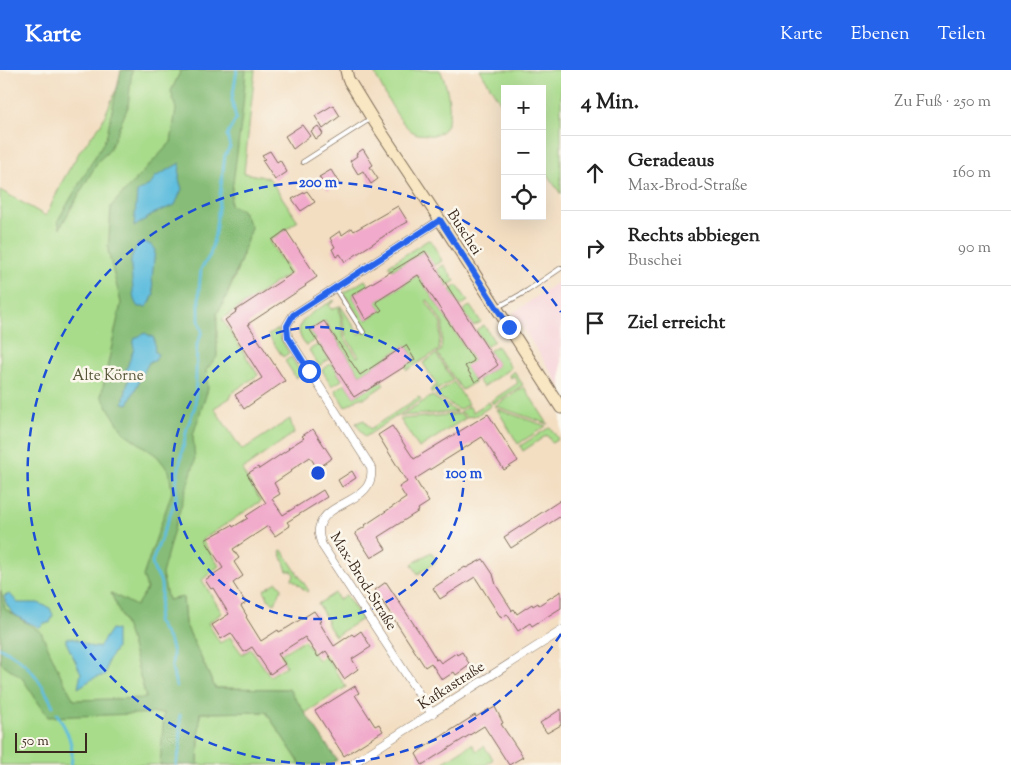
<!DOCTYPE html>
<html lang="de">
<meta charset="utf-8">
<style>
:root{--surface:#fff;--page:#f6f6f6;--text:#222;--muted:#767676;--line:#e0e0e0;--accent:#2563eb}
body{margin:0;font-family:"Sorts Mill Goudy",serif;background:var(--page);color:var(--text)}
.controls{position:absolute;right:15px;top:15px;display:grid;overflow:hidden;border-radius:0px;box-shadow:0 5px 20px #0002}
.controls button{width:45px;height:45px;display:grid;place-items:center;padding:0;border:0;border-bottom:1px solid var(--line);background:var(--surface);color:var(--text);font:25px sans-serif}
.scale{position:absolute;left:15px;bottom:12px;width:72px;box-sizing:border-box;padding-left:5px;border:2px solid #3b2a1e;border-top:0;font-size:14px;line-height:18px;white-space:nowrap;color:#3b2a1e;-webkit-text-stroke:4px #fbf7ec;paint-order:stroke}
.stop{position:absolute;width:15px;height:15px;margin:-11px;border:4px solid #2563eb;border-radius:50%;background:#fff}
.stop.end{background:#2563eb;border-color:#fff;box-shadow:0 1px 5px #0008}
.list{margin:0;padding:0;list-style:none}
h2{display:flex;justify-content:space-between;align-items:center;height:65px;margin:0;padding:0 20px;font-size:21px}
h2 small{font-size:16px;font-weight:400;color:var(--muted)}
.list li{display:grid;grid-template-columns:32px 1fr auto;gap:15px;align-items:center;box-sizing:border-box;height:75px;padding:0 20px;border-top:1px solid var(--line)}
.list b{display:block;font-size:19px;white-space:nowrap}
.list p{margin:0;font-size:16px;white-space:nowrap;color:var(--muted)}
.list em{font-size:16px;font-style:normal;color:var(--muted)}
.icon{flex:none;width:28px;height:28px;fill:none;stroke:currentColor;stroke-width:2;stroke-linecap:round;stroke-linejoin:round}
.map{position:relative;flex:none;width:561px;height:695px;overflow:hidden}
header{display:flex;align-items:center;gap:30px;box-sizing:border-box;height:70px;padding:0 25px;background:var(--accent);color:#fff}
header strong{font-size:24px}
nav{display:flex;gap:28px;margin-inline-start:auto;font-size:18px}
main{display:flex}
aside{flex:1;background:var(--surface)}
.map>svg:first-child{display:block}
.built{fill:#f6cfd8}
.green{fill:#a8dc8b;stroke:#728354;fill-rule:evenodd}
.forest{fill:#86bc77;stroke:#60734a}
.water{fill:#60bede;stroke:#4e747e}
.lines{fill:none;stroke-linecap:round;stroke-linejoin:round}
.stream{stroke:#60bede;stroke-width:3}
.building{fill:#f1aacb}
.lane-casing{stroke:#7b6957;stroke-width:5.5}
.street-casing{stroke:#7b6957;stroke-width:9}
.secondary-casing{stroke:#7b6957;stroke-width:13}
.lane{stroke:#fff;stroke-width:4}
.street{stroke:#fff;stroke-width:8}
.secondary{stroke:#f9e7c3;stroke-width:11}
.route{stroke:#2563eb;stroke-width:6}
.ring{fill:none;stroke:#1d4ed8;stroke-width:2.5;stroke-dasharray:9 6}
.labels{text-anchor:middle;stroke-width:5;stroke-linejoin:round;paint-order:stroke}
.street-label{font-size:15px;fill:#3b2a1e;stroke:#fbf7ec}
.park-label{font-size:15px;fill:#565639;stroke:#fbf7ec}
.centre{fill:#1d4ed8;stroke:#fbf7ec;stroke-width:2.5}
.ring-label{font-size:15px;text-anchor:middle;font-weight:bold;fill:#1d4ed8;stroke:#fbf7ec;stroke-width:5;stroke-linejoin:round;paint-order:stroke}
</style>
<header>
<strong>Karte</strong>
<nav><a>Karte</a><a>Ebenen</a><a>Teilen</a></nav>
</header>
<main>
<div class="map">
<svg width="561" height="695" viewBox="0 0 561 695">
<rect width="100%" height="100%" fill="#fbf7ec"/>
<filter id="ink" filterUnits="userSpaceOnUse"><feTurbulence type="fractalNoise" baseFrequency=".02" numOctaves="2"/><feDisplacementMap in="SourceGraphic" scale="10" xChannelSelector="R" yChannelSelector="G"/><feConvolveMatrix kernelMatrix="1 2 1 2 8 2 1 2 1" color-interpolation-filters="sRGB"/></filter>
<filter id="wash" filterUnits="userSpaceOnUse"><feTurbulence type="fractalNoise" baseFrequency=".0096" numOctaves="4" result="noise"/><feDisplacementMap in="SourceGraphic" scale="20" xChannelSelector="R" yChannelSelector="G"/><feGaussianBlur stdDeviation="1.12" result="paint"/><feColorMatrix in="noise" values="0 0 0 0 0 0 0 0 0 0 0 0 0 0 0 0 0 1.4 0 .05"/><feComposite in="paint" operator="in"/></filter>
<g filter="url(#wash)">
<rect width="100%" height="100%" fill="#f3dec2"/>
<path class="built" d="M561,210V317L513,243Z"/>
<path class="green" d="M122,0H255L244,103L269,108L298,151L269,171L290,203L222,249L258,305L233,322L230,328L214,338L242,380L290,349L294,363L243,399V402L261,431L202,470L219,496L202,510L222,543L208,553L220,573L230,567L242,584L251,579L270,606L286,596L281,584L304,570L318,590L325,585L346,617L305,643L289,619L215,618L185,553L183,528L185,695H0V120L46,146L63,110L80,81L101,54L122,7ZM251,157C242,186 234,217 217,243Z
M373,0H440C449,17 460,69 427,65C424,64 418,65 415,63C398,55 382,17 373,0Z
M480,0H561V124L542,98V19H505V40Z
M428,170L431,171L442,191L434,196L424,181L392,200L389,195Z
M444,195L455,211L447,216L437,199Z
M418,205L474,291L466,297L475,312L462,320L437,283L441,281L443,254L428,230L426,231L441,254L439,280L407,300L405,296L415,289L406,275L360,305L325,251L310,260L316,269L306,276C304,273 301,269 300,265C294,248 323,237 334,230L335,231L329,235L332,240L338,236L339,237L344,268L357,287L359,286L346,267L340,235L359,264L367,260L344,223L365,210L368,215L352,225L367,250L382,240L376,232Z
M457,215L468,231L460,236L450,220Z
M470,236L481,252L473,256L463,240Z
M484,255L494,271L486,277L476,260Z
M278,259L280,267L289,283L283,287L268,265Z
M319,274L329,289L319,296L309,280Z
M497,276L511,298L483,317L478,310L498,295L489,281Z
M436,284L453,310L432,323L430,320L437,315L423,293Z
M291,287L302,304L296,308L285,291Z
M332,293L342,310L332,316L322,300Z
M514,301L523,315L493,334L491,331L518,313L514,306L510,308L509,305Z
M382,311L384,315L365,328H360L345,337L335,320L345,314L354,327Z
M454,312L468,334L459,340L435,325Z
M524,317L548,354L495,336Z
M432,326L457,342L400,346Z
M419,327L421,330L365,367L356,353L364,350L370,359Z
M489,332L491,336L477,345L468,347L460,342L469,336L473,342Z
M497,339L546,356L518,374Z
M460,344L466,348L419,378L400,349Z
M550,357L558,369L552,373L547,365L523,381L520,376Z
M282,480L309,521L307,522L292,509L294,505L292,501H287L280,481Z
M431,482L437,491L418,504L412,494Z
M277,512L282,518L275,533L268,529L264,520Z
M335,523L339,530L346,525L362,549L335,566L326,552L328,551L318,534Z
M266,642L301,695H198L200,643Z
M472,674L477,681L484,676L493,689L486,695H439Z"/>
<path class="forest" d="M121,0H132L128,37L109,81L98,91L60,158L58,150L106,68Z
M181,0H246L242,46L230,135L242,140L251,157L240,192L224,232L217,243V287L206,300L208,319L193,365L195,391L174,459L162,504L168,530L183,527L185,553L215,618L289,619L337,690L329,695H301L266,642L200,643L198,695H160L164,643L48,647L22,608L0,592V522L1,521L5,539L41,562L63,610L74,630L146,628L128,562L111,523L136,536L147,519L143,506L172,422L169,401L157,386L123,362L101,326L121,233L108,181L111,136L171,72L176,39L171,21Z"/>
<path class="water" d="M180,93L179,109L182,119L175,135L155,143L134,157L137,122L151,114L155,107Z
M145,172L151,175L155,180L152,209L154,224L150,233L146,237H138C131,228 134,222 132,211C131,195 128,189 138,174Z
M145,263L154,268L155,282L158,284L155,291L149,292L128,334L123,333L129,308L125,303L134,278L133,274L135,268Z
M10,524L18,533H38L50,538L53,545L50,553H44L40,558C24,550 8,546 4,526Z
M111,559L116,560V578L108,591L105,605L94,608L78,618L81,603L66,572V568C78,566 88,580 99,577Z"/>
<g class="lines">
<path class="stream" d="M0,578C27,589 41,611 53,636
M176,616L172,598L173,583L170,572L157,551C159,541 164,520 160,510C157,502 154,505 152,492L176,429V412L187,358L195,336L197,274L202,262L199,250V220L201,199L210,185L215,164L225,85L230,77L227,65L236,49L232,30L237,0
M57,644C67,660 75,675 71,695
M176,695L180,678V645"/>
</g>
<g id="blocks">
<path class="building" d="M333,35L340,46L323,59L315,46Z
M302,55L310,66L293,79L285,66Z
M318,56L323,64L316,69L311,61Z
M363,79L373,95L370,97L378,109L371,114L363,101L358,104L350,91L357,86L356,84Z
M270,81L277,92L280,90L287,102L275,110L262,90L265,89L262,85Z
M331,100L339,113L328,120L319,107Z
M307,121L315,132L301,141L292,129Z
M398,136L408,152L396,158L345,192L340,184L336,187L332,179L335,177L330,168L340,161L342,165L352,158L354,161Z
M286,160L317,207L305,215L306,216L248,254L285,311L244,339L235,325L262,308L225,250L236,242L235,241L293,203L272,170Z
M425,181L498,295L475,312L465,296L474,291L418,205L376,232L382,240L366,250L352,225Z
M324,251L360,305L406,275L415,290L366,321L365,320L354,327L310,260Z
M488,344L518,391L504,400L482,367L415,409L429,432L418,439L419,441L378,467L386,479L371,488L355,463L366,456L365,455L406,428L399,417L407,412L378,365L392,356L414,389Z
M313,359L332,388L317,398L310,387L291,400L292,401L274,413L280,424L272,429L283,445L323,420L327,427L287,452L290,456L275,466L268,456L233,479L239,488L234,492L243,506L233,513L246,533L241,536L247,546L246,547L261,571L278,560L279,562L287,558L314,541L321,551L319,552L334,576L352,564L354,566L361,561L371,577L352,589L358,599L344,609L326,581L318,587L305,567L278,584L285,594L270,604L252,577L244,582L231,563L221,569L212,555L229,544L213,518L211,519L205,510L223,498L205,470L232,455L233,457L248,448L246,446L266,433L247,404L258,397L259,399L289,379L288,378L304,368L302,366Z
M352,401L356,408L342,417L338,410Z
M561,430V446L511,478L504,467Z
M483,489L493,504L496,515L512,540L511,541L514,539L517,544L532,534L533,536L538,533L539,535L561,521V538L532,556L530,553L518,561L507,544L501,548L475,507L440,529L433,518L465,497L466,498Z
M386,512L425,571L436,589L435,590L438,589L441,593L456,583L457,585L462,582L470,595L456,605L454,602L442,610L431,593L425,597L375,520Z
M355,616L359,623L355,625L375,656L379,654L383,661L344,686L315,641Z
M495,637L503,653L501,654L523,687L509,695L484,656L422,695L416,684L420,680L475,645L476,647L489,639L490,640Z
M561,639V655L547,663L540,653Z"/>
</g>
</g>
<g filter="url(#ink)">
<use href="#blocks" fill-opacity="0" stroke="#7b6957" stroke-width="1"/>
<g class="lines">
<g class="lane-casing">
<path id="lane" d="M303,92L370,49
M335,218L363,262
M498,237L527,221L561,198"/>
</g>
<g class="street-casing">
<path id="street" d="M432,644L322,475C320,469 317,462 320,455C329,429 376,433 371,397L288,267L287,255L293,245L440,150
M355,692L561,561"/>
</g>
<g class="secondary-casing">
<path id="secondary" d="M346,0L348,9L372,48L440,150L561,338"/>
</g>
<use href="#lane" class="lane"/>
<use href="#street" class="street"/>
<use href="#secondary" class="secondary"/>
</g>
</g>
<g class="lines" filter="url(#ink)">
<path class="route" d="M309,301L288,267L287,256L293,245L440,150L509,257"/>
</g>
<g class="ring">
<circle cx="318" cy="403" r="146"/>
<path d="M561 564A291 291 0 1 1 561 242"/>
</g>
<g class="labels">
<g class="street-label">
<text transform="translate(465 162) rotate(57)" y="5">Buschei</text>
<text transform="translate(364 511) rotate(58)" y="5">Max-Brod-Straße</text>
<text transform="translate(451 615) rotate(-33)" y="5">Kafkastraße</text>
</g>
<g class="park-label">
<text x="108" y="310">Alte Körne</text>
</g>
</g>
<circle cx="318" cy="403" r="8" class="centre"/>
<g class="ring-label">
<text x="318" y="117">200 m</text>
<text x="464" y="408">100 m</text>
</g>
</svg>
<div class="controls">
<button>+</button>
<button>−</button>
<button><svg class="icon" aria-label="locate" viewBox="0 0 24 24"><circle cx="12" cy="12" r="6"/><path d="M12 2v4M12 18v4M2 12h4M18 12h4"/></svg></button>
</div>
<div class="scale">50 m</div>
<div class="stop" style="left:309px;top:301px"></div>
<div class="stop end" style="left:509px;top:257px"></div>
</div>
<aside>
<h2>4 Min.<small>Zu Fuß · 250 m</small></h2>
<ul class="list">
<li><svg class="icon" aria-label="ahead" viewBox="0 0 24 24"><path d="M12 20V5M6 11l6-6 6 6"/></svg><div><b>Geradeaus</b><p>Max-Brod-Straße</p></div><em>160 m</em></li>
<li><svg class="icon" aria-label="right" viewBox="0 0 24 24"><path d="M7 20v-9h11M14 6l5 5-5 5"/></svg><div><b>Rechts abbiegen</b><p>Buschei</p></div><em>90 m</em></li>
<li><svg class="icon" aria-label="arrive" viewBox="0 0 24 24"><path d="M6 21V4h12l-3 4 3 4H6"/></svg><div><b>Ziel erreicht</b></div></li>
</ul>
</aside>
</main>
